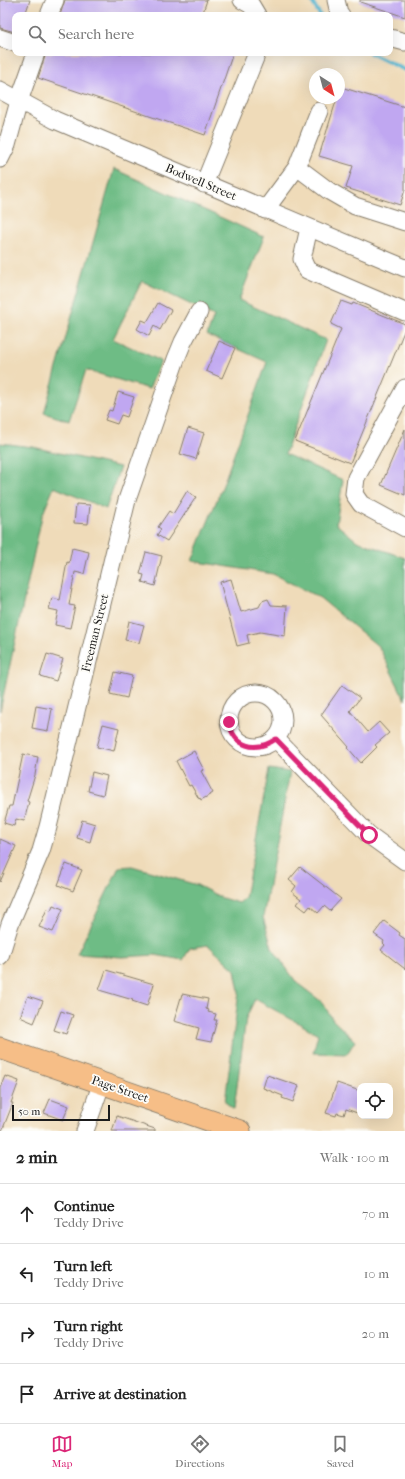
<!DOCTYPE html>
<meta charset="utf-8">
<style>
:root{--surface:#fff;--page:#f2f2f2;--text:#222;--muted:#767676;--line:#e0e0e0;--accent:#db2777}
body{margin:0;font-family:"IM FELL French Canon",serif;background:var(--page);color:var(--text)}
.controls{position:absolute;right:12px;bottom:12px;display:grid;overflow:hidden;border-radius:8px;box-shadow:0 4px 16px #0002}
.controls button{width:36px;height:36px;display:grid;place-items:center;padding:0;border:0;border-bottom:1px solid var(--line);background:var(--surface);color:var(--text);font:20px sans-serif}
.compass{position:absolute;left:309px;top:68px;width:36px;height:36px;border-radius:50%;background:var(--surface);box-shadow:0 4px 16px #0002;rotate:144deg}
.scale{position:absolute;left:12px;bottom:10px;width:98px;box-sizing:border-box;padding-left:4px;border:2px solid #1c1c1c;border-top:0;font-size:11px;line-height:14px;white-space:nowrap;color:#1c1c1c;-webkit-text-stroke:3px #fdfcf7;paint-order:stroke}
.stop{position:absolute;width:12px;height:12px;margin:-9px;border:3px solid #db2777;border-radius:50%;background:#fff}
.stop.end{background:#db2777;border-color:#fff;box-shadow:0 1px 4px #0008}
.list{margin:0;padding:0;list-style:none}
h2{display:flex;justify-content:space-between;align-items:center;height:52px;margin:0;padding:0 16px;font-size:17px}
h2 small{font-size:13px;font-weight:400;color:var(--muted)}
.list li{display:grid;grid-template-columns:26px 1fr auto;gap:12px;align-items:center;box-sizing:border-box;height:60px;padding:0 16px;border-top:1px solid var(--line)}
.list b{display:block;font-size:15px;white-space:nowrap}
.list p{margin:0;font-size:13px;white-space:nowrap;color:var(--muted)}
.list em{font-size:13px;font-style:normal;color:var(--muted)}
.icon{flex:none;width:22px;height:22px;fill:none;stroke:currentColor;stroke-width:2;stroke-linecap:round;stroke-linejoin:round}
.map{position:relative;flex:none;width:405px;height:1131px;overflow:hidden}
.search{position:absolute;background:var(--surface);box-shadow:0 4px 16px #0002;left:12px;right:12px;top:12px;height:44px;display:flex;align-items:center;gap:10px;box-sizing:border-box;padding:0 14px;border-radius:8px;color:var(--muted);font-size:15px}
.sheet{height:292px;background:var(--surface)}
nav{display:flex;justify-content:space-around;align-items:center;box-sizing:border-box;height:56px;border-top:1px solid var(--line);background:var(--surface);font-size:11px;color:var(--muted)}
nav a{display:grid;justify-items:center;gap:2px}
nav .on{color:var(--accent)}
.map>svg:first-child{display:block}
.forest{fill:#6ebc85;stroke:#456c50}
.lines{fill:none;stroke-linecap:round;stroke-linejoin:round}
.stream{stroke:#51b4cf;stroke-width:4}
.building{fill:#c0a7f1}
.minor-casing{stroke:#867c6a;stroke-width:19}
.major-casing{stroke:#867c6a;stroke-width:23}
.minor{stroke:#fff;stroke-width:17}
.major{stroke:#f6be87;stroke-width:21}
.route{stroke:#db2777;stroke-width:5}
.labels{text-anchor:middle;stroke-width:3.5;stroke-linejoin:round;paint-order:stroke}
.street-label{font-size:12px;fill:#1c1c1c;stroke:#fdfcf7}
</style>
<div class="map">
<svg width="405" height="1131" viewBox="0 0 405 1131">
<rect width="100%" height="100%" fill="#fdfcf7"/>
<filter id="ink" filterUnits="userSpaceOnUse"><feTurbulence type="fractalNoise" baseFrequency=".025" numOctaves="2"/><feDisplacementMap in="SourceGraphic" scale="8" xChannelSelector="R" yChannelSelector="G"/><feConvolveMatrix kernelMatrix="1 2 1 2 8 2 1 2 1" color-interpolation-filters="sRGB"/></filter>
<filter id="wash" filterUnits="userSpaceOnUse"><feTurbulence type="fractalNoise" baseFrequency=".012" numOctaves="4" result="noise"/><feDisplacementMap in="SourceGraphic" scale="16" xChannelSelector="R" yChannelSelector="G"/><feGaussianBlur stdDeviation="0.9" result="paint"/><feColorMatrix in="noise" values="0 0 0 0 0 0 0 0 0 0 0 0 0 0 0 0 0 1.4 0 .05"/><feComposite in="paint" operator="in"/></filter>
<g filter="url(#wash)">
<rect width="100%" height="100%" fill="#efdbb9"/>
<path class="forest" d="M114,169L264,237L239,300L326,340L285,454L343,480L336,524L357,541L405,558V700L379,647L320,598L273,574L192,561L223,485L267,362L207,335L214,316L142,281L113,339L161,361L149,389L86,370L69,421L44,413Z
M0,443L33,447L120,467L106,509L54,487L42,516L0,711Z
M269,769L290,772L263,917L272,948L297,983L322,1002L333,1020L355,1041L347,1054L313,1053L318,1034L255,999L246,1018L234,1109L225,1102L239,991L235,970L208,945L190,948L183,960L155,955L122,957L77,954L119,867L132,866L197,885L222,898L239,903L245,898Z"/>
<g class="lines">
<path class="stream" d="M311,0L320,15
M370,53L405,70"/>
</g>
<g id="blocks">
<path class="building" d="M0,0H30L25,15H15V32L0,28Z
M65,0H207L202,15H60Z
M360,0H405V17L360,2Z
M46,53H233L205,135L38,78Z
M341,87L405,107V190L400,205L346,188L353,166L319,156L337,98H339Z
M341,301L352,305L353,303L405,324V329L350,463L295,441L341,329L331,324Z
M158,303L171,310L160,330L154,326L149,336L137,329L142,320L147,322Z
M219,341L235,348L222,378L206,371Z
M118,392L134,397L127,417L121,415L117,424L105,420L109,410L112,411Z
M188,428L204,433L196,459L180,454Z
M405,429V495L381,485Z
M187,491L196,497L167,541L157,535L161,529L158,527L169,511L173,514Z
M76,504L90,505L88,524L74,523Z
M72,548L89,552L84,574L75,572L69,605L75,606L70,628L55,625L58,611L49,609L52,598L60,600L67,562L69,563Z
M146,552L162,556L155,586L142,582L144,575L140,574Z
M231,579L241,612L259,607L262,601L268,599L271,605L287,606L285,636L260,632L247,635L249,643L237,646L220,582Z
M129,621L144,625L139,643L125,640Z
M47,654L63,659L56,681L40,676Z
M115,672L132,676L127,698L110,694Z
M342,685L360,698L350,711L368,732L379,722L389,733L375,745L377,747L361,763L348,748L349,747L321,715Z
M36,706L52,709L48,731L32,728Z
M103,724L119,728L114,751L97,747Z
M194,751L204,770L201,771L213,793L201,800L200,798L199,799L191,785L189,786L176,761Z
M23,754L38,757L35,775L27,801L29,802L24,821L16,819L14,826L4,823L9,806H12Z
M92,772L107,776L103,795L88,791Z
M82,820L95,824L90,842L77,838Z
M0,839L16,846L0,882Z
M66,864L82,870L73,891L58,885Z
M300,867L341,899L330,911L324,906L318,913L310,906L306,911L297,904L301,899L292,892L296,886L289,880Z
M53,905L63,909L53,932L39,927L47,909L51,910Z
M384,921L400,933L399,935L405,939V969L381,950L385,945L383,943L384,941L374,934Z
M106,970L154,984L147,1006L132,1001L133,1000L99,990Z
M182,994L208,999L206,1009L209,1010L208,1012L216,1014L214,1020H217L211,1042L196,1039L199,1028L174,1021Z
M28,996L43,1001L34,1023L20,1017Z
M61,1011L73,1015L66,1034L54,1030Z
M267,1075L299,1086L293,1102L282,1098L283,1096L263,1088Z
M5,1076L19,1081L11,1103H13L2,1131H0V1088Z
M337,1083L360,1091V1114L346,1109L344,1115L337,1113L336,1116L326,1113Z
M50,1099L69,1106L63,1120L44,1113Z
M117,1116L155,1129V1131H112Z"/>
</g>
</g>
<g filter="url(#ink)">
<use href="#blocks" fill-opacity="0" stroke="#867c6a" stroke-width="1"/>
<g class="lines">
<g class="minor-casing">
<path id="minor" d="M242,0L251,5L257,15
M336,0L339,13L341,15
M49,15L55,0
M0,38L15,43
M390,38L405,42
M0,90L55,120L405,268
M0,159L7,145L19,101L36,53
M297,167L319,111
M204,184L257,53
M265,210L297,167L329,191L355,206L405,222
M309,228L302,259L307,270L405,312
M405,388L356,478L354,494L361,504L405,528
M229 720a27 27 0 1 1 54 0a27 27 0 1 1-54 0Z
M276,739L369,835L405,861
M0,956L10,924L41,851L48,827L127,500L176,359L183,342L199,312
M85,1131L102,1082"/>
</g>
<g class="major-casing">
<path id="major" d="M0,1048L240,1131"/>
</g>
<use href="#minor" class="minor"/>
<use href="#major" class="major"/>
</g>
</g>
<g class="lines" filter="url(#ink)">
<path class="route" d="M229,722C234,747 255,753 276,739L369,835"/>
</g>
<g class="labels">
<g class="street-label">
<text transform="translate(201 182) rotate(23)" y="4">Bodwell Street</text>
<text transform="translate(95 633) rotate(-76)" y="4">Freeman Street</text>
<text transform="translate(120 1089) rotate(19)" y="4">Page Street</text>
</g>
</g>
</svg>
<div class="controls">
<button><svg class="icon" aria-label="locate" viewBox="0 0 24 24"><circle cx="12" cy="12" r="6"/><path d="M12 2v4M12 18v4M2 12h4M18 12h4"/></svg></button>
</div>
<svg class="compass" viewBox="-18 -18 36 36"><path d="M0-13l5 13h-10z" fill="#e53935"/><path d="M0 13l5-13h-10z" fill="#767676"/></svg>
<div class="scale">50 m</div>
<div class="stop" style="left:369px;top:835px"></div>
<div class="stop end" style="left:229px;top:722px"></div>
<div class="search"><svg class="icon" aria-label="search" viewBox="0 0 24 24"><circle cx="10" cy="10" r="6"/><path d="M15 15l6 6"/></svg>Search here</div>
</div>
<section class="sheet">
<h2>2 min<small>Walk · 100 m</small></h2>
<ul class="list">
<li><svg class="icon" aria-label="ahead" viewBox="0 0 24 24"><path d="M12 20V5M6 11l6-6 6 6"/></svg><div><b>Continue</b><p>Teddy Drive</p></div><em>70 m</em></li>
<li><svg class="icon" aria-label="left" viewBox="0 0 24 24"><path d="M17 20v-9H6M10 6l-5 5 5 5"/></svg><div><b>Turn left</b><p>Teddy Drive</p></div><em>10 m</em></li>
<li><svg class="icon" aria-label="right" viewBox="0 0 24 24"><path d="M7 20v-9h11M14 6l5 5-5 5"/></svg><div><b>Turn right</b><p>Teddy Drive</p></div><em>20 m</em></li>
<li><svg class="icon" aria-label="arrive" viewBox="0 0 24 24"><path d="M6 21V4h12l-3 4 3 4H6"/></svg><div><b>Arrive at destination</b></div></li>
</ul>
</section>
<nav>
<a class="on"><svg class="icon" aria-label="map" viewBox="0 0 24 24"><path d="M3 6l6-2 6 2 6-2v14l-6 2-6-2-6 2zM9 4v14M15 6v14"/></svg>Map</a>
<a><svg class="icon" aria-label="directions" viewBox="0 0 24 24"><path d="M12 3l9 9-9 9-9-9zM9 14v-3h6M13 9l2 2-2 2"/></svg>Directions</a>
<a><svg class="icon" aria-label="saved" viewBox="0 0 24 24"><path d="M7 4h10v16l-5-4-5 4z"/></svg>Saved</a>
</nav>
